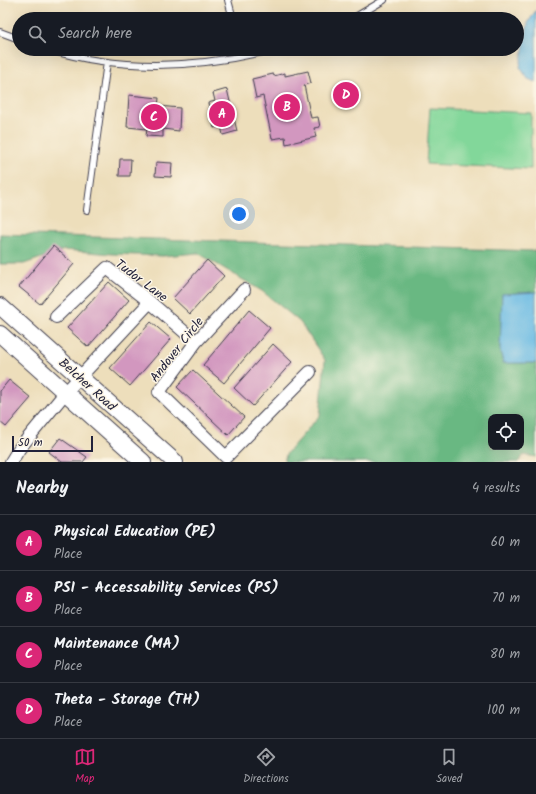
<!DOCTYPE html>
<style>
:root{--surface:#171b24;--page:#242831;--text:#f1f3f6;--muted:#9ea1a6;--line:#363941;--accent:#db2777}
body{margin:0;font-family:Kalam,sans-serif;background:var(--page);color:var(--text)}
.controls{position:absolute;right:12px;bottom:12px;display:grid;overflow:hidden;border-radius:8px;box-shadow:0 4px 16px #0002}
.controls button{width:36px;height:36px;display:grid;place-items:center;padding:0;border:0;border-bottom:1px solid var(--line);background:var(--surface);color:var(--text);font:20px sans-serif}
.scale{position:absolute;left:12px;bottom:10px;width:81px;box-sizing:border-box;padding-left:4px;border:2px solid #22223b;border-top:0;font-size:11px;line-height:14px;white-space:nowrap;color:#22223b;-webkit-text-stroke:3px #fcf5e5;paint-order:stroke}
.you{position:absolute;left:239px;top:214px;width:14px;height:14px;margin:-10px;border:3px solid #fff;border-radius:50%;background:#1a73e8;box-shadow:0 0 0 6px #1a73e833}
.badge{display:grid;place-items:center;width:26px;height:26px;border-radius:50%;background:var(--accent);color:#fff;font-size:13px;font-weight:700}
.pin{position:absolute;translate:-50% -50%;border:2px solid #fff;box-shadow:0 1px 4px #0006}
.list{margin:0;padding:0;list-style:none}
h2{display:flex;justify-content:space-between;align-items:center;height:52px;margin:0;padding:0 16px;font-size:17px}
h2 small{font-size:13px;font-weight:400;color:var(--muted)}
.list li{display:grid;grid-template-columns:26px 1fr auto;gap:12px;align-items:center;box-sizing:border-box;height:56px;padding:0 16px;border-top:1px solid var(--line)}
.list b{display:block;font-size:15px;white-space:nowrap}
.list p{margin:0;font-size:13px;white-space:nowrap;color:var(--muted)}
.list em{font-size:13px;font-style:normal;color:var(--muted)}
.icon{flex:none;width:22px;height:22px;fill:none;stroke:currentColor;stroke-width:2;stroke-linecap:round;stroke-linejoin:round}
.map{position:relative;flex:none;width:536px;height:462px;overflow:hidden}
.search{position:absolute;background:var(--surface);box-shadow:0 4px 16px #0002;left:12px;right:12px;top:12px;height:44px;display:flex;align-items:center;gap:10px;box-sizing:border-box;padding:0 14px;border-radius:22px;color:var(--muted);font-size:15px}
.sheet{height:276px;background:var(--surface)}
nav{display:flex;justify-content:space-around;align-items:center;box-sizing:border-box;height:56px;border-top:1px solid var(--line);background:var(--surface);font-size:11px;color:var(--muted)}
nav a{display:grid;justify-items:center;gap:2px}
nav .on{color:var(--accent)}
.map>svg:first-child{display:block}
.green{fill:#82d79a;stroke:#527c6a}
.forest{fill:#69b882;stroke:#466d5e;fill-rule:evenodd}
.water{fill:#68bae4;stroke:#456e90}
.building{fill:#d297bf}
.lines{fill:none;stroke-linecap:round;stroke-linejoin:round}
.service-casing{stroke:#403e4e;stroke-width:8}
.minor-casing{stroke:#403e4e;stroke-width:14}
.secondary-casing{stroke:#403e4e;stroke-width:18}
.service{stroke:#fff;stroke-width:6}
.minor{stroke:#fff;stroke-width:12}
.secondary{stroke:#fff;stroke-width:16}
.labels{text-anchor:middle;stroke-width:3;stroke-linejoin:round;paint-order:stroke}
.street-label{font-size:13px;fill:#22223b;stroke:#fcf5e5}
</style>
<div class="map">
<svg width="536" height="462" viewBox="0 0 536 462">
<rect width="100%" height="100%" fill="#fcf5e5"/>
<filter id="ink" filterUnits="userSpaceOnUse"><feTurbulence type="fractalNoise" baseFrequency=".025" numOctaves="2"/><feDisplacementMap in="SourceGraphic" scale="8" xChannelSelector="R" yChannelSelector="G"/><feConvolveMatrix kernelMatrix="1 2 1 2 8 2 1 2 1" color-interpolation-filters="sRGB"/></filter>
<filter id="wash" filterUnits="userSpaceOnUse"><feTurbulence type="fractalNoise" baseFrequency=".012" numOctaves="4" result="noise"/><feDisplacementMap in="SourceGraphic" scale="16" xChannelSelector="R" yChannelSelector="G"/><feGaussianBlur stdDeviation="0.9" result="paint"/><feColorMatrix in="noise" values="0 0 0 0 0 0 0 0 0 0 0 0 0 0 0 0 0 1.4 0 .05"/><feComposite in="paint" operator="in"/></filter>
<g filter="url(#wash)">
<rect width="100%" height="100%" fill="#eddebb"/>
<path class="green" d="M430,108L531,113V169L426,164Z"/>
<path class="forest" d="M0,234L536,251V292L502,294L500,349L503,363H536V457L524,455L518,462H284L286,454L320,415L325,360L300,322L262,291L198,253L163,256L112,254L64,250L24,264H0ZM491,417H521V447H491Z"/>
<path class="water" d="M536,10V82L528,79L520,67L528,23Z
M536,292V363H503L500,349L502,294Z"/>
<g id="blocks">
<path class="building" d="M308,71L311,83L304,85L311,118L318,117L320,127L314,128L316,137L286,144L285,137L272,139L263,96L256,98L252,79L273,74L274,76L285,73V76Z
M348,85L355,100L344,105L338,90Z
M227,89L237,131L223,135L221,126L214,128L208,103L215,101L213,93Z
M129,95L159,98L158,106L180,108L179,131L163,129V137L146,136L147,129L127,127Z
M120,159H131L130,176H119Z
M156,162L172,163L171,177L155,176Z
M53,246L74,264L40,304L19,287Z
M207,260L224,276L190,314L173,298Z
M109,282L129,300L88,347L67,328Z
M249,310L270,328L224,383L203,365Z
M151,322L171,339L130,386L110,368Z
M273,344L292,362L253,406L234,388Z
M193,370L244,417L228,435L177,387Z
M9,380L31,398L6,427L0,422V391Z
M60,438L87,457L83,462H62L49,452Z"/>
</g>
</g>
<g filter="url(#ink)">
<use href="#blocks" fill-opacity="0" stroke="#403e4e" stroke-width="1"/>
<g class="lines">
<g class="service-casing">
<path id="service" d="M228,0L233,19
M352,19L384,0
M0,32L19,39
M47,49C121,72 200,68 275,49
M87,210L107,62"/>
</g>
<g class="minor-casing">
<path id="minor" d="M244,290L196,342L159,392L226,457L310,372
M56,317L107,268L150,302L196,342
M11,462L19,449L66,392L150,302"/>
</g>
<g class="secondary-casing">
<path id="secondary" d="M0,306L175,462
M0,334L143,462"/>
</g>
<use href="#service" class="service"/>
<use href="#minor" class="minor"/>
<use href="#secondary" class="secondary"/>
</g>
</g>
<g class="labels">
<g class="street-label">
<text transform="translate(142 280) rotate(37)" y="5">Tudor Lane</text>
<text transform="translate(176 349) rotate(-52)" y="5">Andover Circle</text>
<text transform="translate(88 384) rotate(42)" y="5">Belcher Road</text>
</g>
</g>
</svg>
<div class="controls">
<button><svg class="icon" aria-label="locate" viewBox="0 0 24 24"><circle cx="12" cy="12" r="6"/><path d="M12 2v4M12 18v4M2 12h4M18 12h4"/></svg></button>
</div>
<div class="scale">50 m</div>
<div class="you"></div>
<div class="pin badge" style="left:222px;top:114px">A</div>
<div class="pin badge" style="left:287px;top:107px">B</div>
<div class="pin badge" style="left:154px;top:117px">C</div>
<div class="pin badge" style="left:346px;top:95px">D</div>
<div class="search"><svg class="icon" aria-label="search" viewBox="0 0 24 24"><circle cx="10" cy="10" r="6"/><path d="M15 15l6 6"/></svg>Search here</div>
</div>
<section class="sheet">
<h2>Nearby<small>4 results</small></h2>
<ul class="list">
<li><span class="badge">A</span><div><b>Physical Education (PE)</b><p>Place</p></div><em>60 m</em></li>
<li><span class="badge">B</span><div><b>PSI - Accessability Services (PS)</b><p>Place</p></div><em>70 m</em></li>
<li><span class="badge">C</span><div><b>Maintenance (MA)</b><p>Place</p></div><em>80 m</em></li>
<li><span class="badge">D</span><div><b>Theta - Storage (TH)</b><p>Place</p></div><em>100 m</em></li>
</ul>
</section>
<nav>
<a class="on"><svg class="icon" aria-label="map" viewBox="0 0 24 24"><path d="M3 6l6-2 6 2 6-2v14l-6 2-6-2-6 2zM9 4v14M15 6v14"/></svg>Map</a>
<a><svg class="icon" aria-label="directions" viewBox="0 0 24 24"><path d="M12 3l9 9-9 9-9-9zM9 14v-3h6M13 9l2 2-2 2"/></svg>Directions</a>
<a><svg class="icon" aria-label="saved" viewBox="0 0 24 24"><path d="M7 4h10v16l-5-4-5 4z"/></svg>Saved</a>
</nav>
